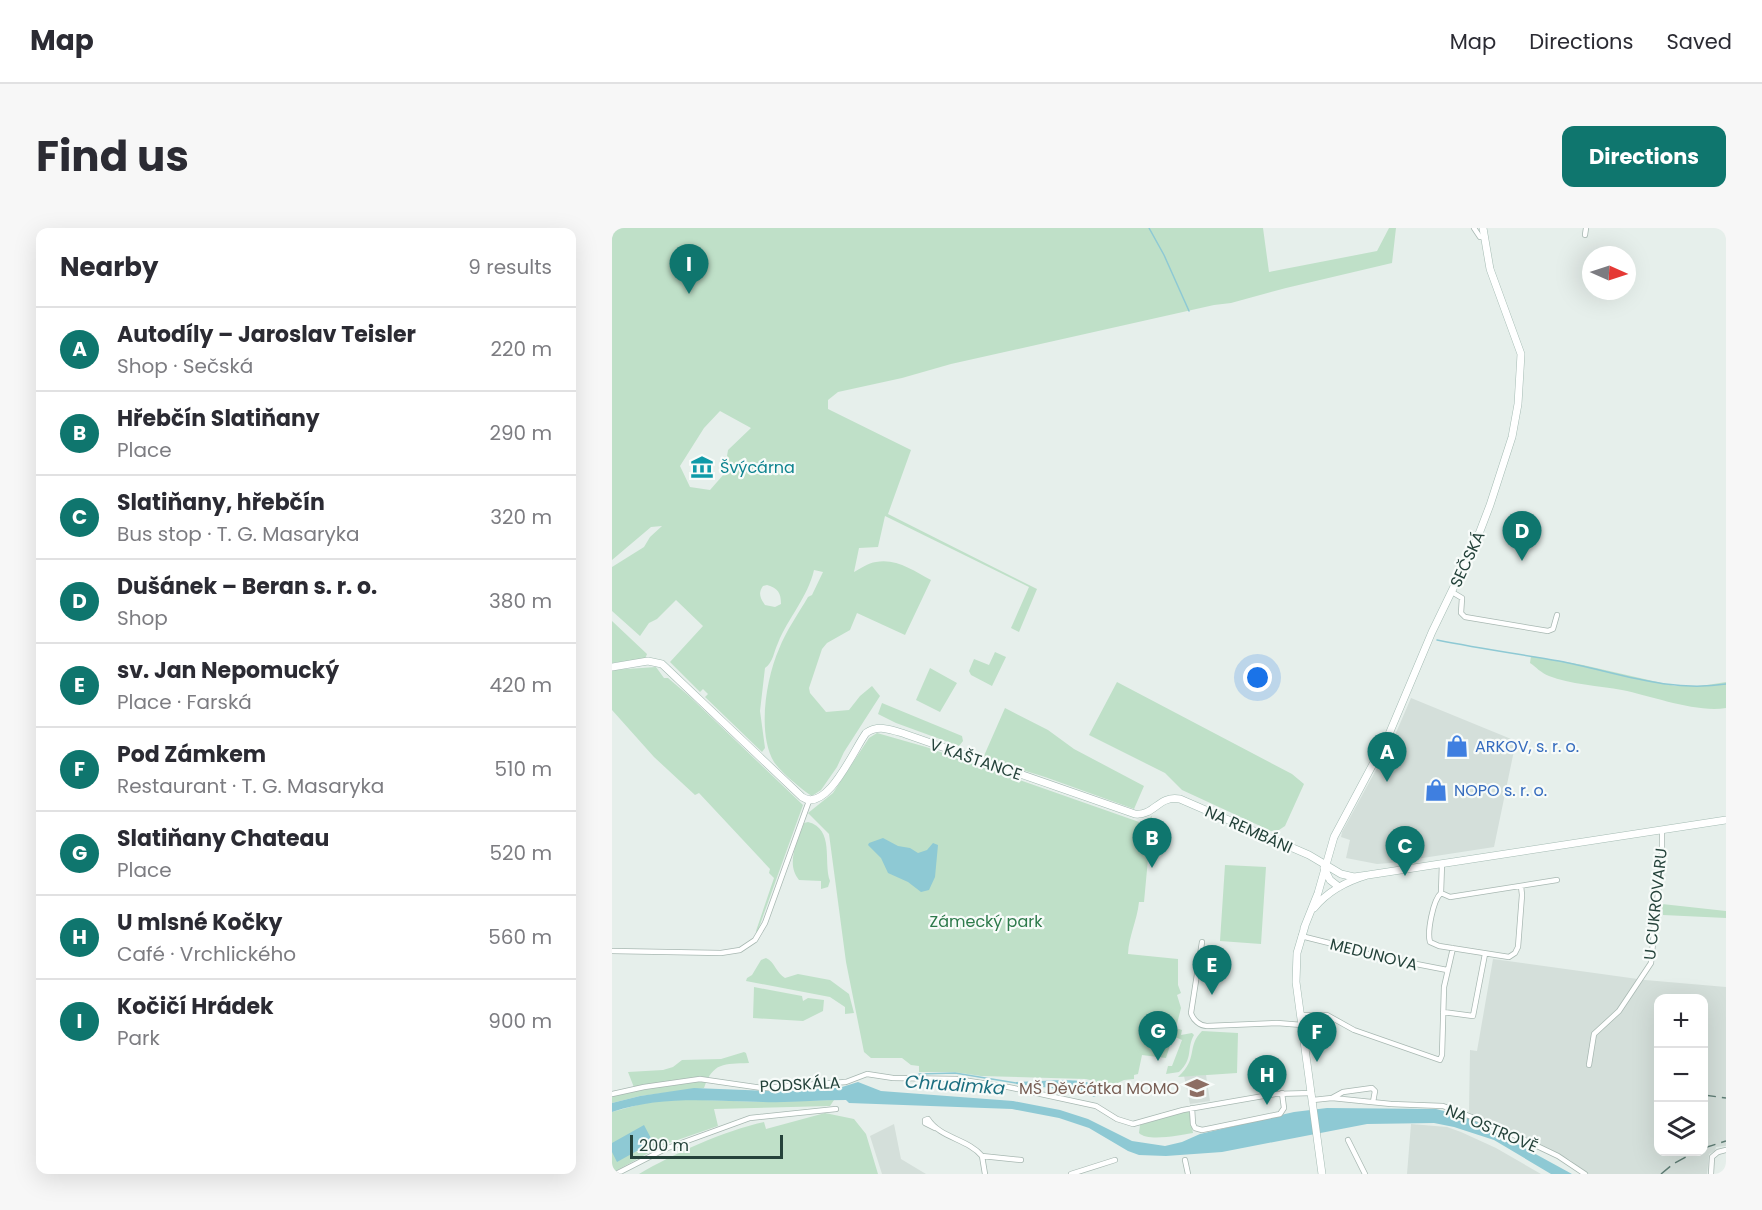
<!DOCTYPE html>
<meta charset="utf-8">
<style>
:root{--surface:#fff;--page:#f7f7f7;--text:#2b2b33;--muted:#7c7c81;--line:#e1e1e2;--accent:#0f766e}
body{margin:0;font-family:Poppins,sans-serif;background:var(--page);color:var(--text)}
.controls{position:absolute;right:18px;bottom:18px;display:grid;overflow:hidden;border-radius:12px;box-shadow:0 6px 24px #0002}
.controls button{width:54px;height:54px;display:grid;place-items:center;padding:0;border:0;border-bottom:2px solid var(--line);background:var(--surface);color:var(--text);font:30px sans-serif}
.compass{position:absolute;left:970px;top:18px;width:54px;height:54px;border-radius:50%;background:var(--surface);box-shadow:0 6px 24px #0002;rotate:93deg}
.scale{position:absolute;left:18px;bottom:15px;width:153px;box-sizing:border-box;padding-left:6px;border:3px solid #24423a;border-top:0;font-size:16px;line-height:21px;white-space:nowrap;color:#24423a;-webkit-text-stroke:4px #f7fbf9;paint-order:stroke}
.you{position:absolute;left:646px;top:450px;width:21px;height:21px;margin:-15px;border:4px solid #fff;border-radius:50%;background:#1a73e8;box-shadow:0 0 0 9px #1a73e833}
.badge{display:grid;place-items:center;width:39px;height:39px;border-radius:50%;background:var(--accent);color:#fff;font-size:20px;font-weight:700}
.pin{position:absolute;translate:-50% -50px;filter:drop-shadow(0 2px 3px #0008)}
.pin::after{content:'';position:absolute;top:32px;width:21px;height:18px;background:inherit;clip-path:polygon(0 0,100% 0,50% 100%)}
.list{margin:0;padding:0;list-style:none}
h2{display:flex;justify-content:space-between;align-items:center;height:78px;margin:0;padding:0 24px;font-size:26px}
h2 small{font-size:20px;font-weight:400;color:var(--muted)}
.list li{display:grid;grid-template-columns:39px 1fr auto;gap:18px;align-items:center;box-sizing:border-box;height:84px;padding:0 24px;border-top:2px solid var(--line)}
.list b{display:block;font-size:22px;white-space:nowrap}
.list p{margin:0;font-size:20px;white-space:nowrap;color:var(--muted)}
.list em{font-size:20px;font-style:normal;color:var(--muted)}
.icon{flex:none;width:33px;height:33px;fill:none;stroke:currentColor;stroke-width:2;stroke-linecap:round;stroke-linejoin:round}
.map{position:relative;flex:none;width:1114px;height:946px;overflow:hidden;border-radius:12px}
header{display:flex;align-items:center;gap:36px;box-sizing:border-box;height:84px;padding:0 30px;background:var(--surface);border-bottom:2px solid var(--line)}
header strong{font-size:28px}
nav{display:flex;gap:33px;margin-inline-start:auto;font-size:21px}
.intro{display:flex;align-items:center;justify-content:space-between;box-sizing:border-box;height:144px;padding:0 36px}
h1{margin:0;font-size:42px}
.button{padding:15px 27px;border-radius:12px;background:var(--accent);color:#fff;font-size:21px;font-weight:700}
main{display:flex;gap:36px;padding:0 36px}
aside{flex:1;background:var(--surface);border-radius:12px;box-shadow:0 6px 24px #0002}
.map>svg:first-child{display:block}
.built{fill:#d4dfda;fill-rule:evenodd}
.green{fill:#bfe0c8;fill-rule:evenodd}
.water{fill:#8ec9d4}
.lines{fill:none;stroke-linecap:round;stroke-linejoin:round}
.stream{stroke:#8ec9d4;stroke-width:1.5}
.street-casing{stroke:#a8b8b2;stroke-width:6}
.secondary-casing{stroke:#a4bbb3;stroke-width:8}
.street{stroke:#fff;stroke-width:4.5}
.secondary{stroke:#fff;stroke-width:7}
.rail{stroke:#5f7d75;stroke-width:1.5;stroke-dasharray:12 6;stroke-linecap:butt}
.labels{text-anchor:middle;stroke-width:4.5;stroke-linejoin:round;paint-order:stroke}
.culture-label{font-size:16px;fill:#0d838f;stroke:#f7fbf9;text-anchor:start}
.street-label{font-size:16px;fill:#24423a;stroke:#f7fbf9}
.shop-label{font-size:16px;fill:#366cbe;stroke:#f7fbf9;text-anchor:start}
.park-label{font-size:16px;fill:#2d7a4b;stroke:#f7fbf9}
.education-label{font-size:16px;fill:#785e54;stroke:#f7fbf9;text-anchor:end}
.water-label{font-size:18px;font-style:italic;fill:#1c6f80;stroke:#f7fbf9}
</style>
<header>
<strong>Map</strong>
<nav><a>Map</a><a>Directions</a><a>Saved</a></nav>
</header>
<div class="intro"><h1>Find us</h1><a class="button">Directions</a></div>
<main>
<aside>
<h2>Nearby<small>9 results</small></h2>
<ul class="list">
<li><span class="badge">A</span><div><b>Autodíly – Jaroslav Teisler</b><p>Shop · Sečská</p></div><em>220 m</em></li>
<li><span class="badge">B</span><div><b>Hřebčín Slatiňany</b><p>Place</p></div><em>290 m</em></li>
<li><span class="badge">C</span><div><b>Slatiňany, hřebčín</b><p>Bus stop · T. G. Masaryka</p></div><em>320 m</em></li>
<li><span class="badge">D</span><div><b>Dušánek – Beran s. r. o.</b><p>Shop</p></div><em>380 m</em></li>
<li><span class="badge">E</span><div><b>sv. Jan Nepomucký</b><p>Place · Farská</p></div><em>420 m</em></li>
<li><span class="badge">F</span><div><b>Pod Zámkem</b><p>Restaurant · T. G. Masaryka</p></div><em>510 m</em></li>
<li><span class="badge">G</span><div><b>Slatiňany Chateau</b><p>Place</p></div><em>520 m</em></li>
<li><span class="badge">H</span><div><b>U mlsné Kočky</b><p>Café · Vrchlického</p></div><em>560 m</em></li>
<li><span class="badge">I</span><div><b>Kočičí Hrádek</b><p>Park</p></div><em>900 m</em></li>
</ul>
</aside>
<div class="map">
<svg width="1114" height="946" viewBox="0 0 1114 946">
<rect width="100%" height="100%" fill="#e6efeb"/>
<path class="built" d="M799,470L904,513L882,619L778,635L765,636L734,630L738,612L729,609L730,604L783,507Z
M881,731L1033,752L1114,759V918L1104,919L1103,923L1097,926L1095,946H975L958,932L856,884L857,883L858,822L865,823ZM1046,770H1092V924H1046Z
M594,847L598,873L578,876L572,848Z
M282,896L289,931L314,946H270L258,908Z
M799,896L835,899L849,904L884,920L929,946H795Z"/>
<path class="green" d="M0,0H651L657,44L765,23L777,0H784L780,35L674,60L619,75L602,77L339,136L290,150L226,164L216,172V181L299,222L276,286L425,361L407,404L399,400L417,359L273,288L266,319L247,320L242,344C248,341 256,335 264,334C284,330 302,343 319,352L293,407L245,385L238,402L215,415L210,421L197,460L198,465L214,484L237,482L248,468L260,458L268,468L232,524L225,539L209,562L200,568C190,562 168,543 162,534C145,506 154,450 167,421C174,403 186,386 196,369L200,367L211,344L202,342C196,369 176,390 166,415C162,423 161,435 153,440L148,483L153,520L150,524L93,469L96,466L91,461L88,464L58,434L91,398L64,372L45,391L37,395L28,408L0,383V339L32,319L38,309L50,298L39,299L0,332ZM108,183L139,200L116,222L112,246L98,262L78,259L68,238L92,200ZM155,357C166,360 169,365 169,376L163,379L153,377C148,370 146,365 151,358Z
M0,393L35,426L33,431L0,435Z
M383,424L394,429L380,458L359,447L357,443L362,431L377,437Z
M919,428L971,437L1063,458H1089L1114,454V480C1084,485 1040,468 1010,462C988,458 957,456 937,448C929,445 924,439 918,435Z
M44,439L52,450H56L76,467L191,577L145,705L144,703L162,650L157,645L158,641L87,565L83,567L42,529L0,482V442Z
M318,440L345,455L328,484L304,472Z
M505,454L680,546L692,556L673,598L667,602L659,603L570,562L553,545L477,507Z
M270,475L350,508L351,513L347,518L284,495L266,486Z
M393,480L436,502L462,521L532,558L522,581L433,549L371,530Z
M265,505L314,519L530,595L540,588L532,674H527C525,693 517,707 516,726L566,731V757L569,765L565,767L569,780L564,800L570,802L569,807L580,805L582,807C574,821 582,830 567,844L554,846L556,838H560L570,812L561,808L554,830L530,827L526,846L522,847V851L512,852L491,862C489,853 482,853 474,851L369,848L342,844H307V838L299,837L290,830H259L252,824L234,734L217,606L196,585L221,565L257,510Z
M196,594C223,601 211,634 218,653L216,659L209,661V653L187,652C173,635 186,613 192,595Z
M613,637L654,639L649,716L608,713Z
M1050,676L1114,683V690L1051,687Z
M154,730C163,734 164,745 173,750L186,746L218,752L237,766L242,785L233,786V779L218,769L134,753L135,750L140,747L149,732Z
M142,759L190,768L191,773L196,770L212,772L211,783L191,793L141,790Z
M590,803L626,805L625,845L566,849C587,830 574,819 590,803Z
M132,824L134,825L137,835C112,836 101,834 92,860L28,868L0,875V868L23,862L16,844L51,842L61,839L70,832L109,831Z
M60,871L151,874L222,872L218,878L102,881L106,898L51,917L0,945V884L29,876Z
M577,882L581,905C568,907 536,914 527,905L528,897Z
M213,885L242,891L254,906L266,946H27C63,925 112,903 152,894L154,901Z"/>
<path class="water" d="M271,610L286,618L298,620L306,625L315,622L321,615L326,617L323,649L317,662L309,664L296,654L276,645L269,630L256,617L257,615Z
M451,852C463,853 479,851 487,862L486,867L482,869L474,864L404,856V854Z
M246,854L269,863L401,873L448,882L476,891L520,913L553,918L570,914L588,906L682,884L715,880L824,881L848,887L865,894L960,946H939L882,912L842,899L822,895L755,896L610,924L554,928L527,927L516,923L477,900L447,890L400,881L237,875L234,872C206,872 179,875 151,874C100,873 49,867 0,884V875L28,868L82,860L157,863L230,859Z
M32,897L41,914L5,934L0,924V915Z"/>
<g class="lines">
<path class="stream" d="M537,0L552,27L577,83
M825,412C865,420 906,426 947,433C1004,444 1055,465 1114,456
M307,846L343,845L404,855"/>
<g class="street-casing">
<path id="street" d="M862,0L868,9H872
M973,7L974,0
M840,364L850,370L849,385L853,389L936,403L941,401L945,387
M829,665C821,672 815,704 818,714L827,718L897,729L903,725L906,719L910,667L909,658
M829,665L838,669L945,652
M829,665L830,635
M689,708L745,722L758,727L835,742
M590,714L579,785C581,792 588,798 595,798L665,795L690,797
M0,723L109,725L128,722L143,712L153,695L197,573
M831,784L861,788L873,726
M689,787H715L742,802L828,832L830,827L832,759L841,720
M977,837L982,806L1007,783L1039,735L1050,624V602
M0,866L32,859L88,851L150,860L234,854L255,846L281,850L344,851L396,859L484,878L505,891L521,896L571,882L663,866L700,865
M720,870L731,864L760,860L763,863L761,874
M701,872L720,870L779,876L831,878L883,898L946,928L973,946
M580,880L581,896L583,900L590,902L600,900L668,886L672,880L670,865
M323,900L313,895V892L316,891C328,910 356,911 370,928
M736,912L753,946
M573,932L576,946
M4,946L53,921L138,890L224,881
M373,946L370,928L409,932
M459,946L503,932
M1099,946L1100,929L1106,924L1114,922"/>
</g>
<g class="secondary-casing">
<path id="secondary" d="M0,439L36,433L50,436L190,569C215,586 242,521 254,505C267,496 280,502 293,506L523,586C543,588 546,567 568,571L697,627L729,646L742,649L756,647
M712,640L718,652L727,659
M702,680C716,663 735,653 756,647L1114,592
M693,698L685,725L684,754L710,946
M692,700L706,665L722,609L777,506L820,404L865,311L878,277L900,209L906,176L909,126L878,41L871,0"/>
</g>
<use href="#street" class="street"/>
<use href="#secondary" class="secondary"/>
<path class="rail" d="M1092,867L1114,870
M1092,920L1114,913
M1049,946L1061,936L1083,924"/>
</g>
<defs>
<g id="museum-bare" transform="scale(1.8)"><path d="M0-6L6-3V-2H-6V-3ZM-5-1h2V3h-2ZM-1-1h2V3h-2ZM3-1h2V3H3ZM-6 4H6V6H-6Z" fill="#0f9aa8" stroke="#f7fbf9" stroke-width="2.5" paint-order="stroke"/></g>
<g id="shop-bare" transform="scale(1.8)"><path d="M-5-2.5h2.3a2.7 3.5 0 0 1 5.4 0H5L5.5 6h-11ZM-1.5-2.5h3a1.5 2.3 0 0 0-3 0Z" fill="#3f7fe0" stroke="#f7fbf9" stroke-width="2.5" paint-order="stroke"/></g>
<g id="school-bare" transform="scale(1.8)"><path d="M0-5L7-2L0 1L-7-2ZM-4 1L0 2.5L4 1V4Q0 6-4 4Z" fill="#8d6e63" stroke="#f7fbf9" stroke-width="2.5" paint-order="stroke"/></g>
</defs>
<g fill-rule="evenodd">
<use href="#museum-bare" x="90" y="239"/>
<use href="#shop-bare" x="845" y="518"/>
<use href="#shop-bare" x="824" y="562"/>
<use href="#school-bare" x="585" y="860"/>
</g>
<g class="labels">
<g class="culture-label">
<text x="108" y="245">Švýcárna</text>
</g>
<g class="street-label">
<text transform="translate(855 331) rotate(-65)" y="6">SEČSKÁ</text>
<text transform="translate(364 531) rotate(19)" y="6">V KAŠTANCE</text>
<text transform="translate(637 601) rotate(24)" y="6">NA REMBÁNI</text>
<text transform="translate(1043 676) rotate(-84)" y="6">U CUKROVARU</text>
<text transform="translate(762 726) rotate(14)" y="6">MEDUNOVA</text>
<text transform="translate(188 856) rotate(-3)" y="6">PODSKÁLA</text>
<text transform="translate(880 900) rotate(23)" y="6">NA OSTROVĚ</text>
</g>
<g class="shop-label">
<text x="863" y="524">ARKOV, s. r. o.</text>
<text x="842" y="568">NOPO s. r. o.</text>
</g>
<g class="park-label">
<text x="374" y="699">Zámecký park</text>
</g>
<g class="education-label">
<text x="567" y="866">MŠ Děvčátka MOMO</text>
</g>
<g class="water-label">
<text transform="translate(343 857) rotate(4)" y="6">Chrudimka</text>
</g>
</g>
</svg>
<div class="controls">
<button>+</button>
<button>−</button>
<button><svg class="icon" aria-label="layers" viewBox="0 0 24 24"><path d="M12 4l9 5-9 5-9-5zM3 14l9 5 9-5"/></svg></button>
</div>
<svg class="compass" viewBox="-18 -18 36 36"><path d="M0-13l5 13h-10z" fill="#e53935"/><path d="M0 13l5-13h-10z" fill="#7c7c81"/></svg>
<div class="scale">200 m</div>
<div class="you"></div>
<div class="pin badge" style="left:775px;top:554px">A</div>
<div class="pin badge" style="left:540px;top:640px">B</div>
<div class="pin badge" style="left:793px;top:648px">C</div>
<div class="pin badge" style="left:910px;top:333px">D</div>
<div class="pin badge" style="left:600px;top:767px">E</div>
<div class="pin badge" style="left:705px;top:834px">F</div>
<div class="pin badge" style="left:546px;top:833px">G</div>
<div class="pin badge" style="left:655px;top:877px">H</div>
<div class="pin badge" style="left:77px;top:66px">I</div>
</div>
</main>
